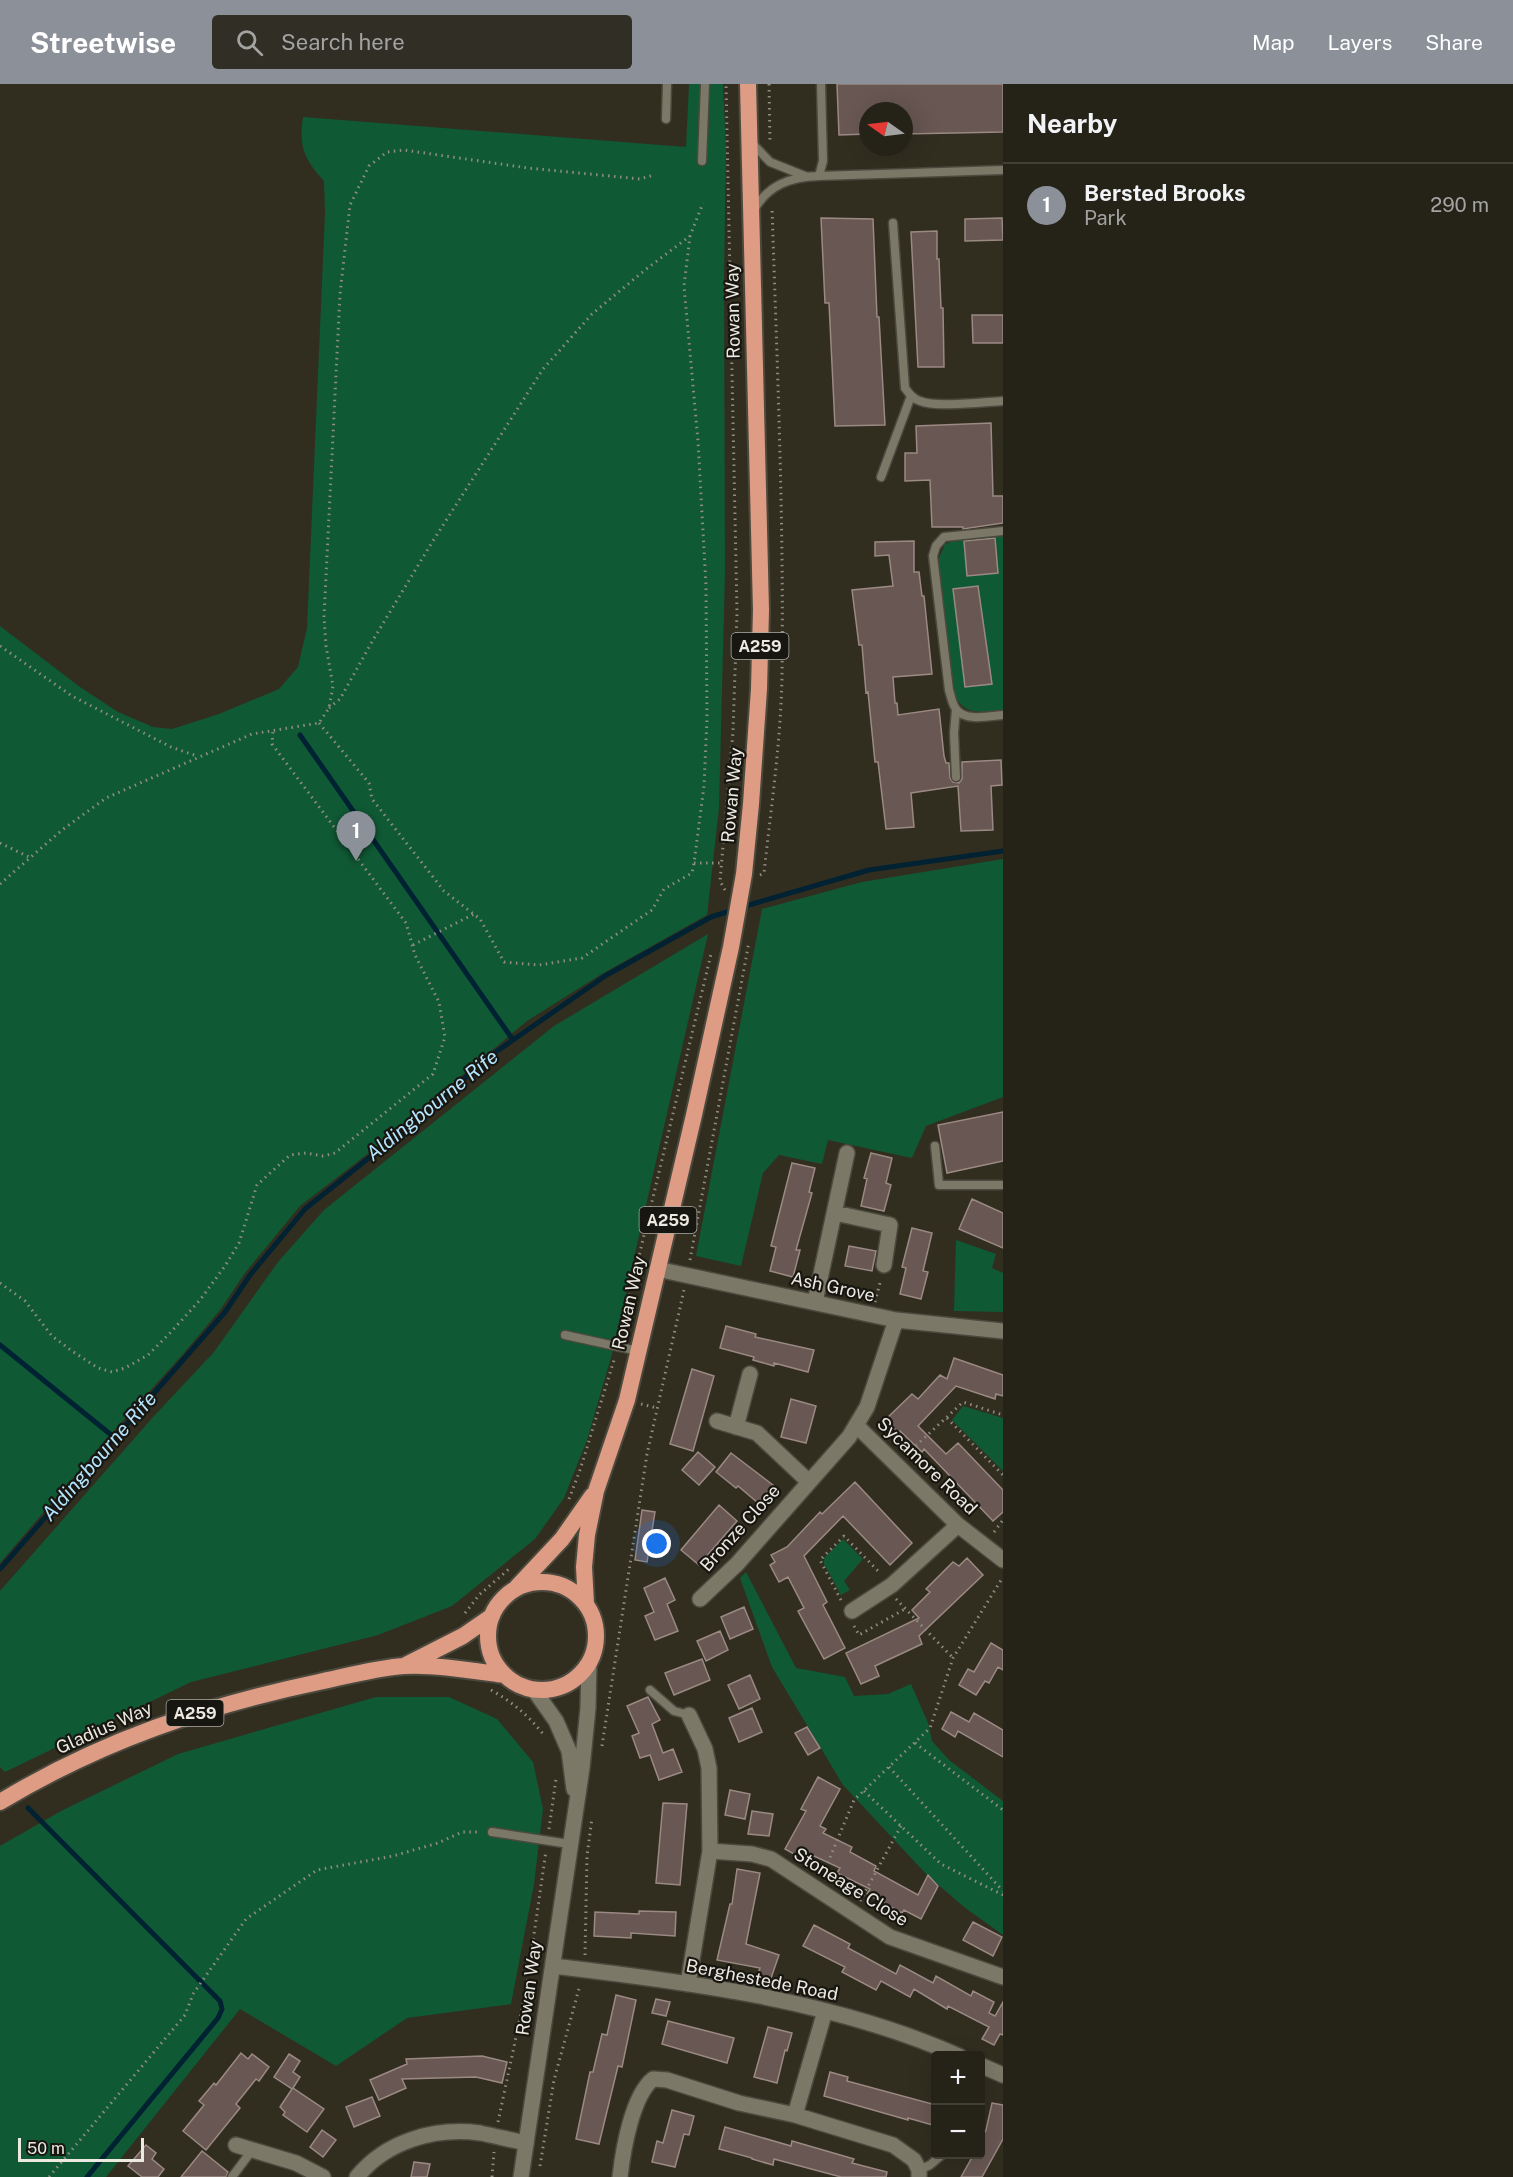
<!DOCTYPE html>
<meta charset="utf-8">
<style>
:root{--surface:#252218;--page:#312f25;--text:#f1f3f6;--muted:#a3a4a2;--line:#423f37;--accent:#8c9099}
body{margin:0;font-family:"Public Sans",sans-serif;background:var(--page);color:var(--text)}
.controls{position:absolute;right:18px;bottom:18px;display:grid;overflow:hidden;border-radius:6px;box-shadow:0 6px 24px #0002}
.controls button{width:54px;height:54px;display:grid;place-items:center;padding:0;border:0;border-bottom:2px solid var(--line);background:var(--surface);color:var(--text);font:30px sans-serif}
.compass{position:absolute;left:859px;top:18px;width:54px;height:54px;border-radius:50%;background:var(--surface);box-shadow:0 6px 24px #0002;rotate:284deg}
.scale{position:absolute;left:18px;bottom:15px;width:126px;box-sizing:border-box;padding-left:6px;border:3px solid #ebe9e0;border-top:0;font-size:16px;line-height:21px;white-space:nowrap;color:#ebe9e0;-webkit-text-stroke:4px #181610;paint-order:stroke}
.you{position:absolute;left:657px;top:1460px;width:21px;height:21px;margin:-15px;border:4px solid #fff;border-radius:50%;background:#1a73e8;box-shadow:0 0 0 9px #1a73e833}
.badge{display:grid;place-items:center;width:39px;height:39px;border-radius:50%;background:var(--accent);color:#fff;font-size:20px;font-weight:700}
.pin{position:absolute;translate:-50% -50px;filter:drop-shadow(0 2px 3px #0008)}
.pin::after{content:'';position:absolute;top:32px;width:21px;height:18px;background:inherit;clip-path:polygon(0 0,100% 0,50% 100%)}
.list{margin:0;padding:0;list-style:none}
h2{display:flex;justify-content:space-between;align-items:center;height:78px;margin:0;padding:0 24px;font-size:26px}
h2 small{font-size:20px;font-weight:400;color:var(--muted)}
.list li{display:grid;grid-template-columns:39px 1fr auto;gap:18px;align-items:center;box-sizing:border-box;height:84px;padding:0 24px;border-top:2px solid var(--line)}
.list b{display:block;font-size:22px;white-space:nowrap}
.list p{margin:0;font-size:20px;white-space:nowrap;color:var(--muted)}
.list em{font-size:20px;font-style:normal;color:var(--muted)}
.icon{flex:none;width:33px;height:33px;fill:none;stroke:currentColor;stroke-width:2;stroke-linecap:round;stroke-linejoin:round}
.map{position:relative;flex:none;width:1003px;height:2093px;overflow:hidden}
header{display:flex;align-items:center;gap:36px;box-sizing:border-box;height:84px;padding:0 30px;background:var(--accent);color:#fff}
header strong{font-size:28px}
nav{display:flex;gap:33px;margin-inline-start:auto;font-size:21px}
.search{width:420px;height:54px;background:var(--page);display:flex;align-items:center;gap:15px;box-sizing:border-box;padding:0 21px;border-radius:6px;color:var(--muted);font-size:22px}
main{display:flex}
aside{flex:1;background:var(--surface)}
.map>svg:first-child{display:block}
.green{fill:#105935}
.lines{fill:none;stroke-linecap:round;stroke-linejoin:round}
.stream{stroke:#002232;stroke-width:5}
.building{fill:#685752;stroke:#9b8983;stroke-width:1.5}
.service-casing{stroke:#4b493d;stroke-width:11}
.minor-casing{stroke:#4b493d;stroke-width:18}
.tertiary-casing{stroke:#4b493d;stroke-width:18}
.trunk-casing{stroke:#4b493d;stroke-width:20}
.path{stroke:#908d82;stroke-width:3;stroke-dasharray:1.5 4.5;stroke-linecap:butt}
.service{stroke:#7c7868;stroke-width:8}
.minor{stroke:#7c7868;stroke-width:15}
.tertiary{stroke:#7c7868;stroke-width:15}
.trunk{stroke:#de9c84;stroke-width:16}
.labels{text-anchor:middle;stroke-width:4.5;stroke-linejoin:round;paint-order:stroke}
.shield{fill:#181610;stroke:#acaaa2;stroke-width:1.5}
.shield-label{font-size:16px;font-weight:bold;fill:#ebe9e0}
.street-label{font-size:18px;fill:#ebe9e0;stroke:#181610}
.water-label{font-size:20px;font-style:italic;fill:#b5e5fe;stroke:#181610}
</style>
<header>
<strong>Streetwise</strong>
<div class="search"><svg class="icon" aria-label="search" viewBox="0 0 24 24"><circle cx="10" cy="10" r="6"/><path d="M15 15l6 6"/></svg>Search here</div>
<nav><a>Map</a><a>Layers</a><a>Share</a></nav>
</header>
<main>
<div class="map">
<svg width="1003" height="2093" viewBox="0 0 1003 2093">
<rect width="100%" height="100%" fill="#312e20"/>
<path class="green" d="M689,0H723L726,66L724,192L725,489L719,724L707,831L600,891L527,937L370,1068L300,1122L245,1189L220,1226L183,1270L102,1360L0,1479V542L80,603L118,628L153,643L172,645L219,630L279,605L298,583L307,544L325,129L324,97C303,74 299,62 303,33L686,63Z
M1003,451V626C983,628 962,633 954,608L938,476L945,460L961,454Z
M1003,775V1013L926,1042L912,1074L828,1056L822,1080L779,1071L763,1089L741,1182L696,1172L762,825L862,798Z
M708,850L612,1270L587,1356L564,1414L535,1455L452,1522L378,1551L191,1598L5,1688L0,1683V1507L154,1332L214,1268L278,1178L324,1126L554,942Z
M956,1156L996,1170L992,1184L1003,1189V1228L954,1227Z
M963,1322L1003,1334V1387L952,1336Z
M843,1455L863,1475L844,1497L850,1506L841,1511L824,1480V1474Z
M746,1488L796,1584L845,1593L854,1612L888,1610L911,1600L928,1639L932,1657L949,1676L1003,1717V1851L964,1823L928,1792L843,1701L772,1583L740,1494Z
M376,1613H449L497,1635L533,1678L543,1725L534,1800L511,1920L407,1934L336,1982L240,1925L106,2093H0V1762L61,1727L178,1670Z"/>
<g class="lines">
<path class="stream" d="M300,651L513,956
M742,823L869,786L1003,767
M0,1261L115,1354
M0,1485L225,1228L250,1191L305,1125L410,1041L493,970L605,892L711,833L733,826
M28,1724L220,1917L222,1925L218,1934L87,2093"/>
</g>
<path class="building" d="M837,0H1003V48L904,50V27H868V50L839,51Z
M821,134L873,135L877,233H879L885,341L835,342L829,219H825Z
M1002,134L1003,156L965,157V135Z
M937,147V175H939L941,224H943L944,283H918L911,148Z
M972,231H1003V259H973Z
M991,339L993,412H1003V439L963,445V443H932L930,396L905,397V369H917L916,342Z
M995,454L998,489L967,492L964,457Z
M914,457V488H919L922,512H924L932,590L893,593L895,619H897L898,631L939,625L944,672L946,679H949L950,694L953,698L959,699L962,695V678L1001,676L1002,701L991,702L993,746L961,747L958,702L911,709L914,743L886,745L878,678H875L868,608L866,609L862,561H859L852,506L893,502L889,471L875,472V458Z
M978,502L992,600L965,603L953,505Z
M1003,1028V1077L947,1089L938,1041Z
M871,1069L892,1074L886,1099L891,1101L884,1127L861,1122L867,1095L864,1094Z
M792,1079L815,1084L809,1108L812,1109L796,1166H800L793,1193L770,1187L776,1163L771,1162Z
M972,1115L1003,1129V1164L959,1145Z
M912,1144L932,1149L923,1187L928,1188L921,1215L900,1210L906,1184L902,1183Z
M849,1162L876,1167L872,1187L845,1182Z
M726,1242L756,1250L755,1253L814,1266L808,1288L774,1279V1282L753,1276L754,1273L720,1264Z
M954,1274L1003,1291V1312L996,1310L995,1315L956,1302L918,1342L946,1370L958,1359L1003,1406V1428L993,1437L924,1365L922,1368L900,1347L898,1349L886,1335L912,1310L918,1315L940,1291L947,1295Z
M692,1285L714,1292L693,1367L670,1360Z
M791,1315L816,1322L806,1359L781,1353Z
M698,1368L715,1383L699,1401L682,1386Z
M731,1369L773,1401L758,1419L738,1402L736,1404L716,1388Z
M855,1398L912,1459L890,1481L843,1432L804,1472L827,1518L823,1521L845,1564L824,1575L798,1527L804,1524L788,1493L779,1498L770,1481L775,1478L771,1471L787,1463L820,1428L822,1430Z
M719,1421L737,1437L699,1481L681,1466Z
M642,1426L655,1428L647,1478L635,1476Z
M967,1474L983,1491L919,1552L922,1560L875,1582L879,1592L861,1600L846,1569L919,1534L912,1526L930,1508L926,1505L953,1478L959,1482Z
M665,1494L675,1516L667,1520L678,1547L655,1556L645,1532L654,1528L644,1504Z
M744,1523L753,1545L730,1555L721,1533Z
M720,1547L728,1566L706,1577L697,1557Z
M991,1559L1003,1566V1586L998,1583L989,1599L985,1597L976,1611L959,1601L968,1585L974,1588Z
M702,1575L710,1596L674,1611L665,1589Z
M750,1591L760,1615L739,1625L728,1601Z
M648,1613L660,1636L652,1640L663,1669L673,1665L682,1688L659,1696L650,1671L640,1674L632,1652L639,1649L627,1622Z
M752,1624L762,1648L739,1658L729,1634Z
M951,1628L969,1638L974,1629L1003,1646V1673L958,1647L955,1653L942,1645Z
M807,1643L820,1664L808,1671L795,1649Z
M818,1693L840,1705L820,1742L826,1745L823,1749L852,1763L850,1768L876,1782L874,1787L918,1811L928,1791L938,1802L921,1835L904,1826L902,1829L867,1810L870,1805L837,1789L840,1784L812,1771L808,1778L785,1765L806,1727L801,1725Z
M730,1706L750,1710L745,1735L725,1731Z
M663,1719L687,1720L680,1801L656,1799Z
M752,1727L773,1730L769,1752L748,1750Z
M737,1785L760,1789L746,1860L779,1871L770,1897L757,1892L760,1884L717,1876L730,1820H732Z
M639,1827L676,1828L675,1852L631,1849V1854L594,1852L595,1828L639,1830Z
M973,1838L1002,1853L993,1872L963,1856Z
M814,1841L850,1860L848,1864L896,1890L900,1881L933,1899L936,1892L971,1912L973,1907L994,1918L989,1929L995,1932L1003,1918V1951L1000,1950L994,1961L982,1955L989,1943L948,1922L947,1925L914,1905L910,1913L881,1897L876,1906L842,1888L845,1883L803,1862Z
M616,1911L636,1916L622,1983L618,1982L599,2060L576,2055L590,1988H593L602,1950L607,1951Z
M656,1915L670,1918L666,1932L652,1929Z
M668,1937L734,1954L727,1979L662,1960Z
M768,1943L792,1949L787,1967L785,1966L777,1999L754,1993Z
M241,1969L248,1975L252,1970L269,1983L259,1997L256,1995L236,2020L240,2024L206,2066L183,2047L204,2021L199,2017L214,1999L216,2001Z
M289,1970L300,1977L293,1988L300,1993L293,2004L324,2025L307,2048L283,2031L285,2028L280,2023L292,2005L274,1993Z
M482,1972L507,1978L502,1999L476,1993L402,1995L406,2004L379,2016L370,1996L407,1980L406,1975Z
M830,1988L848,1993L847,1997L936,2021V2042L908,2034V2036L824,2012Z
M372,2013L380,2032L354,2043L346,2023Z
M992,2019L1003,2021V2055L982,2093H961L974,2070H981V2055L986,2046Z
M672,2026L694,2032L689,2051L684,2050L675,2083L652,2078L657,2057L663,2059Z
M725,2043L791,2062L792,2057L854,2075L852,2079L887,2088L886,2093H841L774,2075L773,2081L752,2075V2074L719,2065Z
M322,2046L336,2056L323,2073L310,2063Z
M146,2061L156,2069L152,2075L164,2085L158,2093H142L128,2082Z
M202,2067L228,2088L226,2093H181Z
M414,2078L430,2080L427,2093H411Z"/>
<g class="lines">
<g class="service-casing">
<path id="service" d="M666,35L667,0
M751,58L770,78L805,92
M702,77L705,0
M819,92L1003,86
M754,126C768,101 790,93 819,92L823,77L821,0
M893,139L905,304C909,310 913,315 920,317C936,324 984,318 1003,317
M881,393L911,312
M1003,447L944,453L936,462L933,472L949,606C951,612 952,620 956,625C965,638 990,632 1003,631
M956,693L954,649L956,625
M935,1062L939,1101H1003
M565,1251L638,1267
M650,1606L674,1627L689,1631
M492,1748L569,1760
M919,2086L930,2081L943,2070
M232,2093L253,2065"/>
</g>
<g class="minor-casing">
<path id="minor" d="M835,1129L890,1141L884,1181
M657,1185L896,1236L1003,1247
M815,1218L847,1069
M717,1337L757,1349L808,1397
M856,1341L958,1441L1003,1476
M736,1343L750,1290
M700,1515L737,1480L849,1353L867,1323L896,1236
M852,1527L892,1501L958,1441
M710,1767L752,1770L771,1775L890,1853L1003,1893
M553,1882C689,1898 832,1916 959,1972
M688,1900L710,1767L709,1684L705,1665L689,1631
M980,1981L1003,1991
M795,2031L825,1927
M236,2061L296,2079L323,2093
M357,2093C386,2057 435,2043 480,2049C495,2052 511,2056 526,2059
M620,2093C623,2066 632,2012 653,1995L667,1996L739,2019L795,2031L893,2061L914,2076L919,2086V2093"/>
</g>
<g class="tertiary-casing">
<path id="tertiary" d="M534,1606L556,1637L569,1667L574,1705
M521,2093L582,1684L588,1624L589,1579"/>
</g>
<g class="trunk-casing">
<path id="trunk" d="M488 1552a54 54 0 1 1 108 0a54 54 0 1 1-108 0Z
M517,1503L562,1455L592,1412
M586,1520L584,1483L587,1451L596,1407L627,1316L694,1031L731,863L744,790L751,720L759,605L761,526L748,0
M406,1581L463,1552L492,1532
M0,1718C101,1657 204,1622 319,1598C347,1592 376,1584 404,1582C434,1580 475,1587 504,1591"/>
</g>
<path class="path" d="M769,0L770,59
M0,562L72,612L171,663L197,672
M329,624L340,615L373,556L431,460L543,285L592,230L645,186L690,152L703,119
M319,639L369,699L372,715L444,807L480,835L504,878L539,881L582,874L652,826L664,805L692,789L694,779L704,702L707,635L706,502L698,357L684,202L690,152
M0,759L29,773
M694,779H723
M760,791L764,789C771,724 781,657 782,590C784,435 777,278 772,123
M0,800L62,746L106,714L252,650L319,639L329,624L333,602L326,562L324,533L340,210L350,121L369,82L387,68L404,66L528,84L640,95L654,91
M725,806L720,797L733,648L737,529L726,0
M413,861L474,830
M690,1176L749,858
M0,1199L25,1217L52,1252L72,1267L98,1284L112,1288L125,1284L148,1271L170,1249L200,1216L225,1182L239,1159L257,1101L290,1071L306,1069L323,1072L335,1069L433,990L445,953L439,918L415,871L406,839L272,660L273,647
M875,1218L881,1195
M620,1252L711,870
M641,1320L657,1324
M947,1334L1003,1391
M907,1370L963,1318L1003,1331
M569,1415L580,1386L615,1273
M994,1448L1003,1436
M896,1515L953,1574
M841,1516L820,1476L844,1452L880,1489
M465,1529L479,1511L509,1485
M854,1542L859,1551L905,1525
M491,1606C512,1618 528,1631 543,1650
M915,1659L1003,1726
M602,1662L647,1370L684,1206
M889,1683L1003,1807
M864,1707L941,1780L1003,1811
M549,1745L556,1695
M823,1790L854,1716L930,1644L953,1574L1003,1493
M860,1817L901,1742
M585,1871L587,1772L592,1734
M498,2038L526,1906L546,1767
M540,2082L554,1996L580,1901
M49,2093L185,1931L193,1910L246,1835L317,1786L393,1772L438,1759L462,1748H480
M492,2093L494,2068"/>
<use href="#service" class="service"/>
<use href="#minor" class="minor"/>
<use href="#tertiary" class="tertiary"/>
<use href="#trunk" class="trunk"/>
</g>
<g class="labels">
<g class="shield">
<rect x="731.5" y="549" width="57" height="26" rx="4.5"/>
<rect x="639.5" y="1123" width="57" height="26" rx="4.5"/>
<rect x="166.5" y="1616" width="57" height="26" rx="4.5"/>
</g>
<g class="shield-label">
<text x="760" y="568">A259</text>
<text x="668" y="1142">A259</text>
<text x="195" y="1635">A259</text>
</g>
<g class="street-label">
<text transform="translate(733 227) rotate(-91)" y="6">Rowan Way</text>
<text transform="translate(732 711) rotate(-85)" y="6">Rowan Way</text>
<text transform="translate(833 1203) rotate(12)" y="6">Ash Grove</text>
<text transform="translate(629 1219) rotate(-77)" y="6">Rowan Way</text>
<text transform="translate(927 1382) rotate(44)" y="6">Sycamore Road</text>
<text transform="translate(740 1444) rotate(-48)" y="6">Bronze Close</text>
<text transform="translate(104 1644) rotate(-24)" y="6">Gladius Way</text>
<text transform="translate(851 1803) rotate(32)" y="6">Stoneage Close</text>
<text transform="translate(762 1896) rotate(11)" y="6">Berghestede Road</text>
<text transform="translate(529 1904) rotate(-82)" y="6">Rowan Way</text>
</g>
<g class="water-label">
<text transform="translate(432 1021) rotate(-39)" y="7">Aldingbourne Rife</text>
<text transform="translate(99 1372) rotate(-49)" y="7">Aldingbourne Rife</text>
</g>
</g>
</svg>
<div class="controls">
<button>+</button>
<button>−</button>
</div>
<svg class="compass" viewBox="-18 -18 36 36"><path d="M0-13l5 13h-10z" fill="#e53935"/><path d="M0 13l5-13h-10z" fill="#a3a4a2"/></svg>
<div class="scale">50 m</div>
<div class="you"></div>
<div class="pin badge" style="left:356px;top:777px">1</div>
</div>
<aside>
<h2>Nearby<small></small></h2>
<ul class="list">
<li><span class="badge">1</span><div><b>Bersted Brooks</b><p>Park</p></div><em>290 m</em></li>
</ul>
</aside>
</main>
